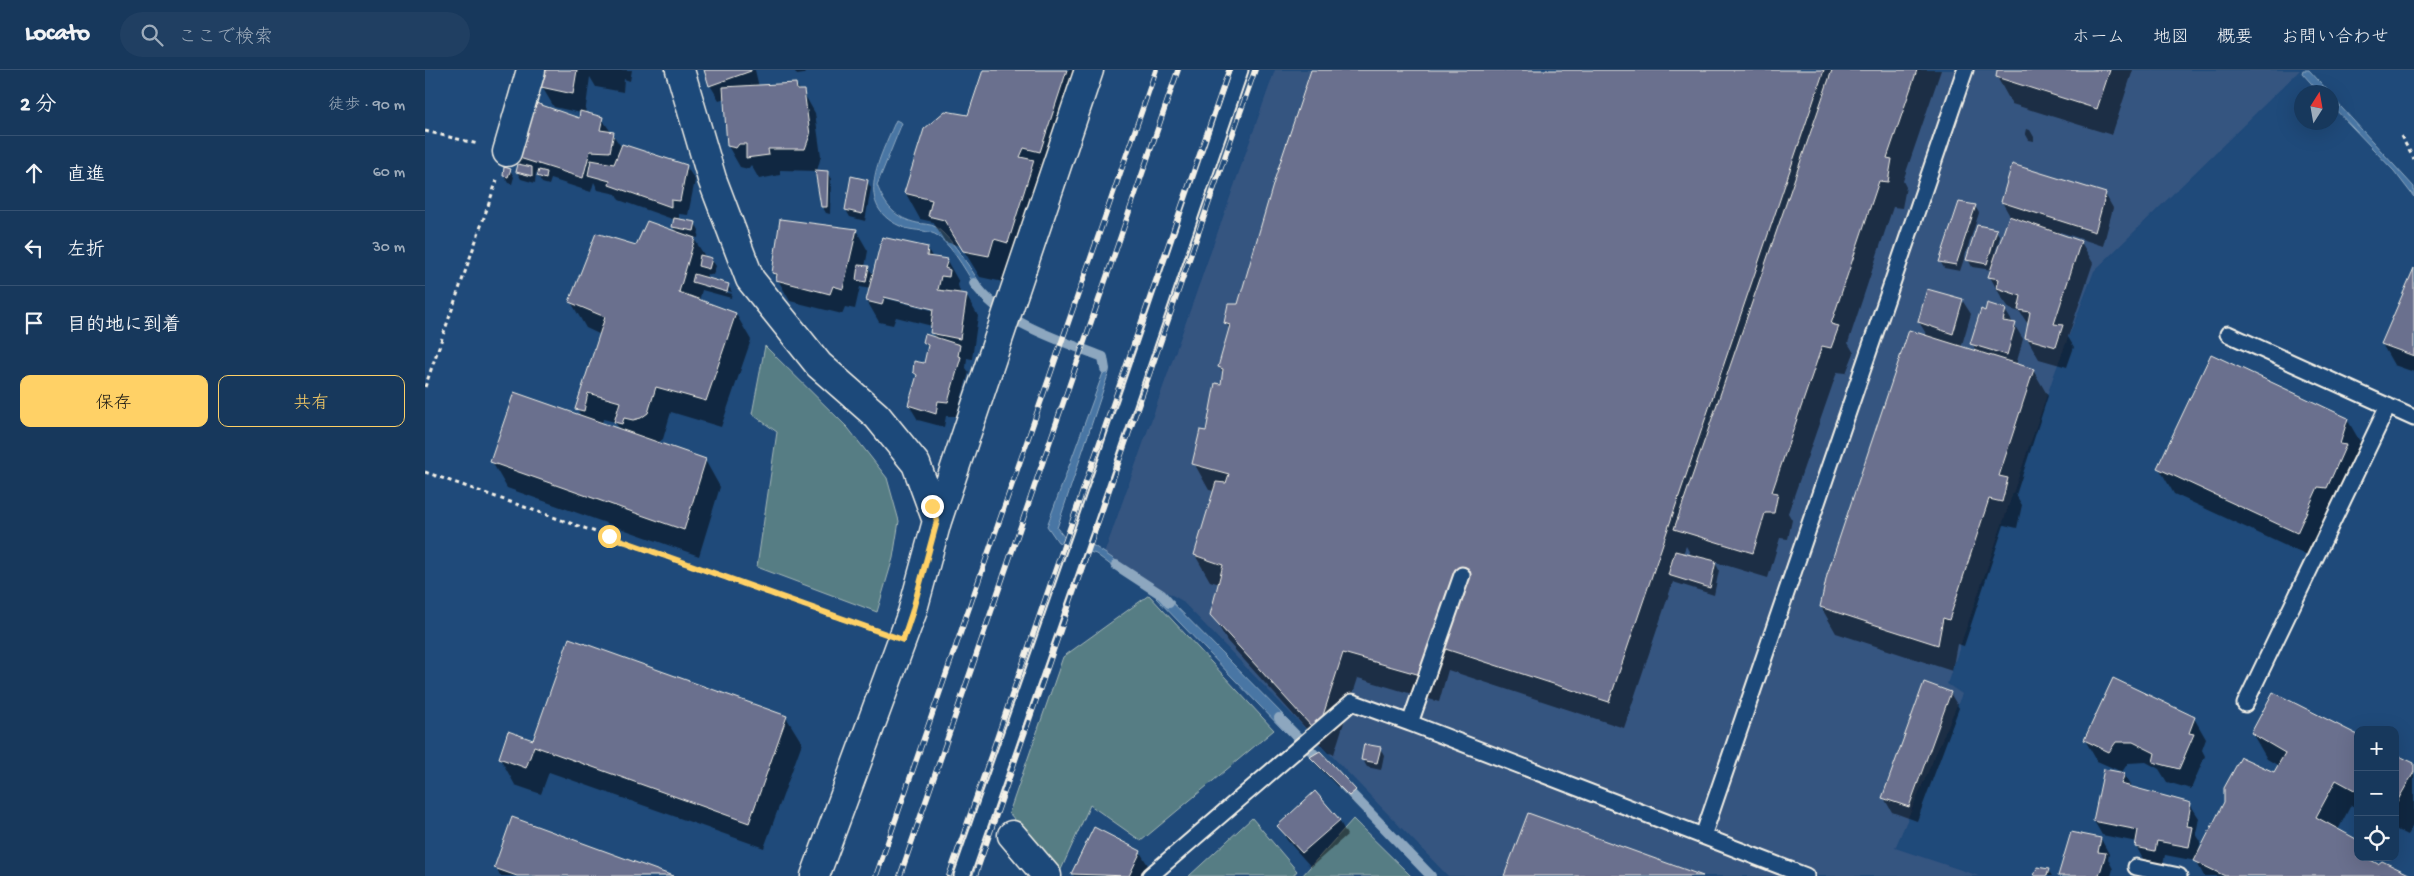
<!DOCTYPE html>
<html lang="ja">
<meta charset="utf-8">
<style>
:root{--surface:#17385c;--page:#203f62;--text:#f1f3f6;--muted:#9eacbb;--line:#365272;--accent:#ffd166}
body{margin:0;font-family:"Gochi Hand","Klee One",sans-serif;background:var(--page);color:var(--text)}
.controls{position:absolute;right:15px;bottom:15px;display:grid;overflow:hidden;border-radius:10px;box-shadow:0 5px 20px #0002}
.controls button{width:45px;height:45px;display:grid;place-items:center;padding:0;border:0;border-bottom:1px solid var(--line);background:var(--surface);color:var(--text);font:25px sans-serif}
.compass{position:absolute;left:1869px;top:15px;width:45px;height:45px;border-radius:50%;background:var(--surface);box-shadow:0 5px 20px #0002;rotate:11deg}
.stop{position:absolute;width:15px;height:15px;margin:-11px;border:4px solid #ffd166;border-radius:50%;background:#fff}
.stop.end{background:#ffd166;border-color:#fff;box-shadow:0 1px 5px #0008}
.list{margin:0;padding:0;list-style:none}
h2{display:flex;justify-content:space-between;align-items:center;height:65px;margin:0;padding:0 20px;font-size:21px}
h2 small{font-size:16px;font-weight:400;color:var(--muted)}
.list li{display:grid;grid-template-columns:32px 1fr auto;gap:15px;align-items:center;box-sizing:border-box;height:75px;padding:0 20px;border-top:1px solid var(--line)}
.list b{display:block;font-size:19px;white-space:nowrap}
.list em{font-size:16px;font-style:normal;color:var(--muted)}
.actions{display:flex;gap:10px;padding:15px 20px}
.actions a{flex:1;padding:11px 0;border:1px solid var(--accent);border-radius:10px;text-align:center;font-size:18px;color:var(--accent)}
.actions .main{background:var(--accent);color:#111}
.icon{flex:none;width:28px;height:28px;fill:none;stroke:currentColor;stroke-width:2;stroke-linecap:round;stroke-linejoin:round}
.map{position:relative;flex:none;width:1989px;height:806px;overflow:hidden}
header{display:flex;align-items:center;gap:30px;box-sizing:border-box;height:70px;padding:0 25px;background:var(--surface);border-bottom:1px solid var(--line)}
header strong{font-size:24px}
nav{display:flex;gap:28px;margin-inline-start:auto;font-size:18px}
.search{width:350px;height:45px;background:var(--page);display:flex;align-items:center;gap:12px;box-sizing:border-box;padding:0 18px;border-radius:28px;color:var(--muted);font-size:19px}
main{display:flex}
aside{flex:1;background:var(--surface)}
.map>svg:first-child{display:block}
.built{fill:#365580}
.green{fill:#567d84;stroke:#a5b7b6}
.water{fill:#4876a4;stroke:#8da7bf}
.shadow{fill:#0007;fill-rule:evenodd}
.lines{fill:none;stroke-linecap:round;stroke-linejoin:round}
.stream{stroke:#8da7bf;stroke-width:10}
.building{fill:#6a708e;stroke:#f4f1e8}
.lane-casing{stroke:#f4f1e8;stroke-width:19}
.street-casing{stroke:#f4f1e8;stroke-width:31}
.path{stroke:#f4f1e8;stroke-width:3;stroke-dasharray:4 4;stroke-linecap:butt}
.lane{stroke:#1f4a7a;stroke-width:15}
.street{stroke:#1f4a7a;stroke-width:28}
.rail-casing{stroke:#f4f1e8;stroke-width:5.5}
.rail{stroke:#1f4a7a;stroke-width:4;stroke-dasharray:11;stroke-linecap:butt}
.route{stroke:#ffd166;stroke-width:6}
</style>
<header>
<strong>Locato</strong>
<div class="search"><svg class="icon" aria-label="search" viewBox="0 0 24 24"><circle cx="10" cy="10" r="6"/><path d="M15 15l6 6"/></svg>ここで検索</div>
<nav><a>ホーム</a><a>地図</a><a>概要</a><a>お問い合わせ</a></nav>
</header>
<main>
<aside>
<h2>2 分<small>徒歩 · 90 m</small></h2>
<ul class="list">
<li><svg class="icon" aria-label="ahead" viewBox="0 0 24 24"><path d="M12 20V5M6 11l6-6 6 6"/></svg><div><b>直進</b></div><em>60 m</em></li>
<li><svg class="icon" aria-label="left" viewBox="0 0 24 24"><path d="M17 20v-9H6M10 6l-5 5 5 5"/></svg><div><b>左折</b></div><em>30 m</em></li>
<li><svg class="icon" aria-label="arrive" viewBox="0 0 24 24"><path d="M6 21V4h12l-3 4 3 4H6"/></svg><div><b>目的地に到着</b></div></li>
</ul>
<div class="actions"><a class="main">保存</a><a>共有</a></div>
</aside>
<div class="map">
<svg width="1989" height="806" viewBox="0 0 1989 806">
<rect width="100%" height="100%" fill="#1f4a7a"/>
<filter id="ink" filterUnits="userSpaceOnUse"><feTurbulence type="fractalNoise" baseFrequency=".02" numOctaves="2"/><feDisplacementMap in="SourceGraphic" scale="10" xChannelSelector="R" yChannelSelector="G"/><feConvolveMatrix kernelMatrix="1 2 1 2 8 2 1 2 1" color-interpolation-filters="sRGB"/></filter>
<g filter="url(#ink)">
<path class="built" d="M850,0H1875L1669,201L1630,302L1522,614L1537,624L1470,778L1554,806H1023L756,530L678,487Z"/>
<path class="green" d="M340,276L423,358L462,408L474,451L468,488L452,542L332,497L352,362L327,344Z
M724,525L849,660L716,771L665,735L635,802L584,743L638,587Z
M827,748L872,801L868,806H764Z
M928,749L986,806H877Z"/>
<path class="water" d="M1878,0H1884L1904,22H1894L1877,3Z
M1906,26L1989,117V127L1969,101L1907,36Z
M471,50L477,53L452,115C460,136 470,148 492,153C497,154 506,154 511,157C530,171 547,202 561,222L556,225C544,207 530,179 513,166C505,160 490,161 480,158C425,138 456,86 471,50Z
M680,284L684,302L632,458L639,467L669,476L705,500L699,505L671,484L633,472L622,456L678,303L674,288Z
M737,522L866,653L860,662L731,528Z"/>
<path class="shadow" d="M121,0H207L205,11L199,9L198,22L171,17L165,7L160,44L177,49L197,78L261,96L270,110L263,145L254,144V150L270,153L274,160L273,168L268,167L281,188L286,189L291,196L288,205L282,204L281,209L303,215L307,222L279,214V216L307,224L306,228L277,220L274,231L311,244L326,270L296,357L246,342L238,369L232,374L280,390L295,417L274,486L82,418L67,392L156,347L152,338L176,265L161,258L146,232L212,176L251,163L248,157L250,150L194,130L191,124L173,120L169,112L166,122L126,109L124,115L117,113L111,102L110,113L96,109L92,102L94,94L90,86L155,49L156,43L129,37L117,17ZM178,349L190,352L195,360L177,354Z
M281,0H330L334,17L371,14L375,21L378,22L390,43L396,86L392,101L355,100V105L334,109L326,95L323,99L315,97L303,76L300,28L294,30L285,15Z
M369,0H380L381,1L379,4L372,5Z
M560,0H665L598,198L584,194L578,212L555,207L536,176L520,172L508,152L495,149L480,122L544,47Z
M887,0H1516L1478,111L1481,117L1477,138L1468,137L1423,273L1429,283L1421,303L1412,302L1363,443L1367,450L1363,469L1355,468L1343,508L1290,492L1294,500L1289,525L1248,512L1199,658L1023,600L1014,632L933,608L909,684L903,683L802,571L787,544L795,514L785,511L770,485L790,421L784,420L769,393L782,362L797,315L799,305L794,297L805,260L801,253L814,236ZM1261,476L1267,487L1258,484Z
M1573,0H1708L1687,65L1587,34L1572,7Z
M1601,59L1605,60L1609,67V71L1604,70L1600,63Z
M85,100L89,107L87,114L83,113L79,106Z
M402,102L406,109L405,144L401,143L397,136Z
M442,111L446,118L440,151L425,147L421,140Z
M1680,124L1688,138L1678,176L1635,162L1634,164L1656,172L1668,193L1643,267L1649,277L1642,297L1614,289L1602,268L1604,256L1595,242L1585,239L1577,228L1565,207L1567,200L1547,197L1543,189L1571,160L1575,167L1570,183L1572,184L1585,146L1577,132Z
M1550,136L1554,143L1535,201L1519,198L1515,191Z
M431,160L443,181L440,197H443L449,206L502,178L508,188L522,191L534,212L533,215L536,225H541L553,246L547,289L542,288L541,298L544,302L531,346H521L519,357L493,350L484,335L492,307L489,301L500,295L503,279L500,272L510,268L507,262V256L471,247L468,255L454,252L442,231L445,219L435,217L430,239L420,237L417,244L365,231L349,203ZM459,225L514,239V242L459,228Z
M1989,201V302L1969,295L1957,274Z
M1537,230L1546,244L1536,278L1552,283L1547,273L1560,242L1580,240L1598,269L1591,295L1608,300L1623,326L1591,425L1597,435L1592,458L1579,455L1539,576L1532,574L1527,601L1411,563L1396,537L1503,267L1494,252Z
M1922,349L1937,375L1887,488L1749,424L1734,398Z
M1525,623L1534,638L1492,751L1467,742L1459,728Z
M361,647L377,673L339,778L124,702L116,724L90,715L75,688L108,671Z
M1769,648L1781,669L1777,680L1780,686L1766,719L1742,712L1734,699L1721,692L1703,693L1697,702L1672,691L1660,670Z
M1827,663L1933,666V739L1926,735L1913,760L1933,787H1946L1950,794L1985,806H1779L1771,791L1740,785L1738,795L1719,791L1711,776L1712,772L1677,765L1669,751L1699,704L1707,718L1765,734L1774,748L1771,764L1776,772L1773,784L1850,703L1854,696L1842,689Z
M955,678L959,685L956,700L942,697L938,690Z
M894,682L930,721L934,728L928,733L891,694L887,687Z
M1970,685L1989,694V754L1982,765L1970,759Z
M914,750L922,765L886,797L862,770L854,756Z
M669,758L715,782L724,797L719,806H649L648,804Z
M1676,769L1684,784L1683,789L1688,799L1686,806H1635Z
M71,798L245,806H75Z
M1623,800L1627,806H1611Z"/>
<g class="lines">
<path class="stream" d="M549,213C578,254 633,269 678,287L680,299
M691,495L737,525L744,533
M854,648L898,693
M918,715L1006,806"/>
</g>
<path class="building" d="M119,0H152L148,24L116,17Z
M279,0H326V1L284,16Z
M558,0H642L615,82L599,78L595,87L609,90L583,173L569,169L564,186L538,181L519,150L503,146L507,130L479,123L499,59L520,41L543,45Z
M886,0H1399L1184,632L1008,575L999,606L918,583L894,658L887,657L785,545L798,495L769,485L791,412L801,413L804,404L767,394L775,360L781,361L790,313L796,314L798,299L793,297L805,255L799,253L803,234H813L850,108Z
M1407,0H1492L1462,88L1467,89L1463,112L1454,111L1406,254L1414,256L1406,278L1397,276L1347,422L1353,423L1349,443H1340L1328,483L1249,459Z
M1572,0H1685L1672,39L1571,7Z
M371,13L372,20H379L385,65L380,79H343L344,85L321,88V74H314L311,78L302,76L298,17Z
M108,32L154,48L155,41L178,47L175,60L189,62L185,82L165,81L158,108L88,86Z
M197,74L262,95L255,131L246,130V137L184,115L185,111L163,105L166,90L189,94Z
M93,94L107,97V106L91,102Z
M1587,94L1681,123L1670,162L1576,132Z
M79,97L86,99L83,107L78,106Z
M114,100L122,102L121,109L112,106Z
M390,100L403,101L402,137H396Z
M426,106L443,110L437,144L420,140Z
M1534,132L1551,135L1531,195L1514,192Z
M1584,146L1656,171L1629,254L1638,255L1631,277L1600,268L1605,242L1593,240L1596,226L1572,218L1574,209L1563,207Z
M249,148L271,152L269,161L247,157Z
M355,149L432,159L418,219L408,216L405,224L351,210L352,204L347,203Z
M222,151L270,168L254,222L311,243L281,331L231,317L223,343L216,348L208,350L199,348L197,354L189,352L195,332L163,323L159,341L150,339L180,247L144,232L171,163L211,175Z
M1552,155L1572,159L1562,194L1541,190Z
M457,167L503,177L502,186L523,189L520,198L525,200L524,207L516,206L513,220L542,224L535,269L505,263L508,239L459,227L457,235L441,231Z
M275,185L287,188L284,199L273,196Z
M433,195L444,196L441,212L431,210Z
M1989,198V286L1956,274Z
M269,204L304,214L302,222L267,212Z
M1502,219L1538,229L1528,264L1493,252Z
M1562,233L1581,239L1578,251L1591,253L1582,285L1545,274L1556,239L1560,241Z
M1484,260L1609,299L1574,406L1583,408L1577,432L1564,429L1524,550L1518,548L1513,575L1395,537L1402,505Z
M500,264L535,275L533,286L536,287L523,332L513,331L511,344L483,335L492,305L488,302L489,291L499,293L503,275L498,272Z
M1786,284L1923,348L1915,374L1921,375L1902,418L1893,417L1872,463L1732,398Z
M89,322L281,389L259,460L65,392Z
M1250,481L1291,491L1285,518L1243,505Z
M144,568L362,646L324,753L109,676L101,698L74,688L83,661L108,670Z
M1688,608L1770,647L1764,663L1769,664L1754,699L1728,692L1730,683L1708,672H1691L1684,682L1659,670Z
M1499,612L1526,622L1484,737L1457,728Z
M1848,622L1933,665V722L1911,710L1891,747L1933,770V787H1940L1953,794L1957,791L1988,806H1800L1769,791L1799,732V718L1816,687L1849,702L1860,683L1826,663Z
M939,674L956,677L952,693L936,690Z
M895,681L931,720L924,726L885,687Z
M1970,684L1989,693V702L1970,735Z
M1679,699L1700,703L1696,714L1766,733L1762,756L1768,757L1764,777L1732,771L1730,781L1710,777L1713,760L1668,751Z
M890,721L915,750L877,783L852,756Z
M1103,743L1278,806H1079Z
M87,747L248,806H92L69,798Z
M669,757L716,781L704,806L646,804Z
M1646,762L1676,768L1673,782L1681,783L1674,806H1633Z
M1612,797L1624,799L1622,806H1609Z"/>
<g class="lines">
<g class="lane-casing">
<path id="lane" d="M1803,264L1989,348
M1037,505L985,653L1381,806
M1820,634L1963,336
M1278,766L1540,0
M1711,797L1754,806
M537,806L660,454L815,0
M725,806L927,632L985,653"/>
</g>
<g class="street-casing">
<path id="street" d="M255,0L287,109L325,209L394,295L452,346L491,394L512,451L487,543L390,806
M82,82L106,0
M512,451L664,0
M587,765L622,806"/>
</g>
<path class="path" d="M0,61L53,74
M1976,66L1989,89
M0,317L72,110
M0,402L449,560"/>
<use href="#lane" class="lane"/>
<use href="#street" class="street"/>
<g class="rail-casing">
<path id="rail" d="M451,806L731,0
M475,806L753,0
M524,806L804,0
M550,806L830,0"/>
</g>
<use href="#rail" class="rail"/>
</g>
</g>
<g class="lines" filter="url(#ink)">
<path class="route" d="M184,466L478,570L487,543L512,451L507,436"/>
</g>
</svg>
<div class="controls">
<button>+</button>
<button>−</button>
<button><svg class="icon" aria-label="locate" viewBox="0 0 24 24"><circle cx="12" cy="12" r="6"/><path d="M12 2v4M12 18v4M2 12h4M18 12h4"/></svg></button>
</div>
<svg class="compass" viewBox="-18 -18 36 36"><path d="M0-13l5 13h-10z" fill="#e53935"/><path d="M0 13l5-13h-10z" fill="#9eacbb"/></svg>
<div class="stop" style="left:184px;top:466px"></div>
<div class="stop end" style="left:507px;top:436px"></div>
</div>
</main>
